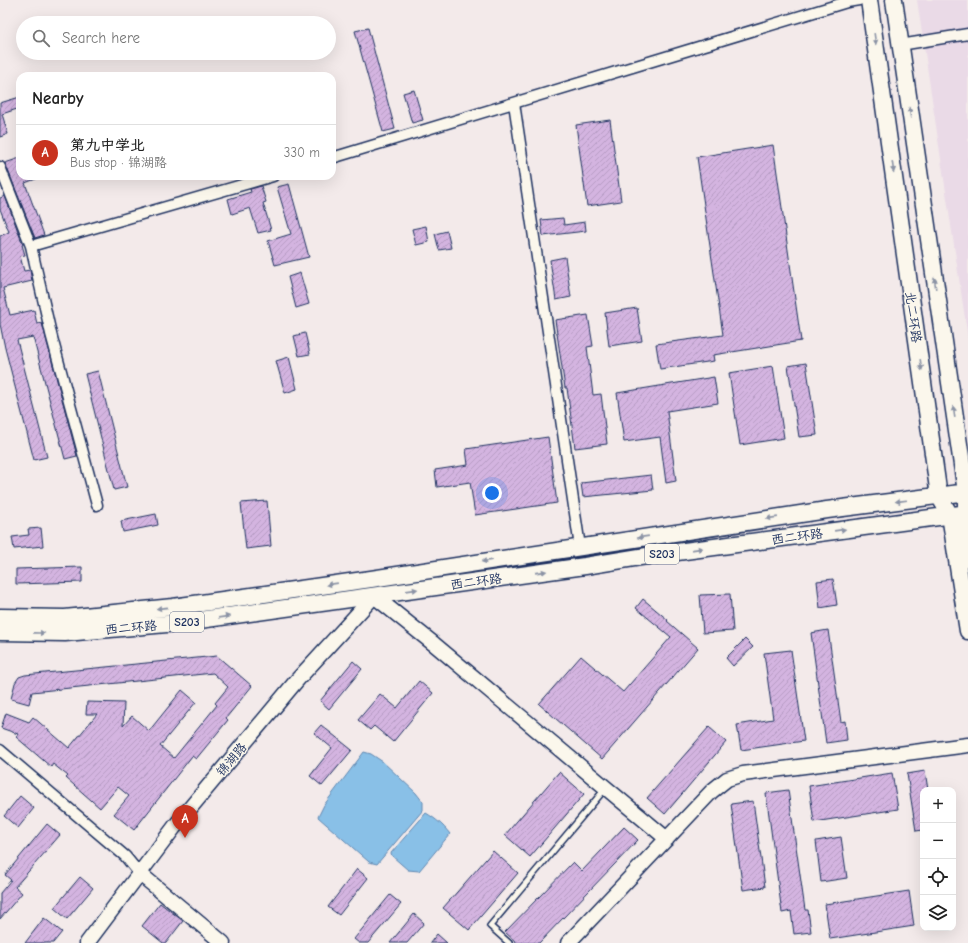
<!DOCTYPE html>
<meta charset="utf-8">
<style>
:root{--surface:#fff;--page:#f2f2f2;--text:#222;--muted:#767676;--line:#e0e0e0;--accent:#c8321e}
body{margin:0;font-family:"Comic Neue","LXGW WenKai TC",sans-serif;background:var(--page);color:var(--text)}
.controls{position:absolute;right:12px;bottom:12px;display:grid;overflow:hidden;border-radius:8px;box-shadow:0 4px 16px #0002}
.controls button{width:36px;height:36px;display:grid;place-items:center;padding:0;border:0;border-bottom:1px solid var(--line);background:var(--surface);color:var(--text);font:20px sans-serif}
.you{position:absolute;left:492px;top:493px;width:14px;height:14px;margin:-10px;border:3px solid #fff;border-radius:50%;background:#1a73e8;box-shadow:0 0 0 6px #1a73e833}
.badge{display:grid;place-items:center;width:26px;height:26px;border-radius:50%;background:var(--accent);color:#fff;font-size:13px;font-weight:700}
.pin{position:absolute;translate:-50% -33px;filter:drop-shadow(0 1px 2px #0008)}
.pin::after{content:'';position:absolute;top:21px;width:14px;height:12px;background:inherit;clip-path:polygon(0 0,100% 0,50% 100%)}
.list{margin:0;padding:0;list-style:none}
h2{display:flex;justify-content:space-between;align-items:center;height:52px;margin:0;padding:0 16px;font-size:17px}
h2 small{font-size:13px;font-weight:400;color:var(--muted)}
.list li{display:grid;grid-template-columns:26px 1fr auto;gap:12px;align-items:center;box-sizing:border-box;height:56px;padding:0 16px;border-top:1px solid var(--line)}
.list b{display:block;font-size:15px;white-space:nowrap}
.list p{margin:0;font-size:13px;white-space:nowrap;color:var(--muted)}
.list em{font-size:13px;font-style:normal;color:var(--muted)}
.icon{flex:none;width:22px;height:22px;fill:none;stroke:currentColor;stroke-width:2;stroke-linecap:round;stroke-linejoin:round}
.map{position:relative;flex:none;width:968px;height:943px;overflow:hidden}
.search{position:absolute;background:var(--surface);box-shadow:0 4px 16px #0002;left:16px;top:16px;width:320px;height:44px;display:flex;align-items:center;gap:10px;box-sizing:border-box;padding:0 14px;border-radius:22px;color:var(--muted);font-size:15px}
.panel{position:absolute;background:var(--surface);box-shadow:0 4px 16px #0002;left:16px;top:72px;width:320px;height:108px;border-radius:12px}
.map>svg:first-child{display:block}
.built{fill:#eadae7}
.water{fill:#89c0e7;stroke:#5d86b0}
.building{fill:url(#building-hatch);stroke:#1b2f5e}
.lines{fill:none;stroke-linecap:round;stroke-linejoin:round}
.lane-casing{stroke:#1b2f5e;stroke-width:8}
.street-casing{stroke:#1b2f5e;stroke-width:13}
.secondary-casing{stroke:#1b2f5e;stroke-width:17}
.primary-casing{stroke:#1b2f5e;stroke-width:19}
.lane{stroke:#fbf7ec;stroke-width:5}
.street{stroke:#fbf7ec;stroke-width:10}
.secondary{stroke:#fbf7ec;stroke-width:14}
.primary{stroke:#fbf7ec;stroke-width:16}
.oneway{fill:#8b93a5}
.labels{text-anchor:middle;stroke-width:3;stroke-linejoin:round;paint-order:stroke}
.shield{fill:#fbf7ec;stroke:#5e6b89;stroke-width:1}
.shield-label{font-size:12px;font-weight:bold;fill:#1b2f5e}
.street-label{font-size:13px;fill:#1b2f5e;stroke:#fbf7ec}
</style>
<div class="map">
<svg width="968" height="943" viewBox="0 0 968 943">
<defs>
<pattern id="building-hatch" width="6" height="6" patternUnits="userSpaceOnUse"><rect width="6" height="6" fill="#d4b4e0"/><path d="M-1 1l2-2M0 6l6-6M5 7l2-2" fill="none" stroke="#b59bc3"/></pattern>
</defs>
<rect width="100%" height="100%" fill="#f3eaea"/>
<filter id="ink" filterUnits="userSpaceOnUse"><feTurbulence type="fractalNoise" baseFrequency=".025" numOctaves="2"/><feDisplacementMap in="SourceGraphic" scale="8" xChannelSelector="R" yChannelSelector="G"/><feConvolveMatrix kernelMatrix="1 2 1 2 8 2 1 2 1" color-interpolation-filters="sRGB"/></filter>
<g filter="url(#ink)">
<path class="built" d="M917,0H968V338Z"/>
<path class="water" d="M364,752L371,754L383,762L416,793L423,802V810L377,864L369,862L318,817L324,805Z
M426,813C436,819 443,825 450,834L419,871L408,870L392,856L391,853Z"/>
<path class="building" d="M368,28L395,129L383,132L355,31Z
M414,90L423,120L412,123L403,93Z
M20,97V108L2,114L8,134L0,137V103Z
M610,120L621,201L587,206L576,125Z
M773,145L801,341L713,355L714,361L660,369L656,344L723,335L697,157Z
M20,158V176H41V177L25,183L44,235L35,238L5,163Z
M289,184L309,257L275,265L268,241L291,234L277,187Z
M261,186L266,202L263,203L271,230L258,233L250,208L232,214L228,199L251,192L250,189Z
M5,196L23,245H22L25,255L20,256L24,271L30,270L32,281L3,288L10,315L34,310L37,324L42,323L77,456L65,459L33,337L17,340L47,457L34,460L5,348L0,324V236L9,232L0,209V198Z
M563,218L564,225L585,222L586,231L543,236L541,220Z
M426,226L429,242L416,245L412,229Z
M447,231L451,248L439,250L435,234Z
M565,257L571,297L556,300L550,260Z
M300,273L309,304L296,308L288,277Z
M637,308L642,341L609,346L605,313Z
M588,315L593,346L587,347L593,395L601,394L607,444L575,448L567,388H565L555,320Z
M305,333L310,354L299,356L294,336Z
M289,357L297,389L285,393L276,361Z
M806,363L817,435L799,437L788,366Z
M773,366L784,438L740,445L729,373Z
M98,371L127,487L114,490L85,374Z
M714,377L718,403L667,411L676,481L666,483L660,437L624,442L617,393Z
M548,437L557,503L475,515L470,482L437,487L435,470L468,465L466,449Z
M651,475L653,490L583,497L581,483Z
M267,501L271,546L246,549L241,503Z
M156,514L158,525L123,532L121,521Z
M41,528L43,546L14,549L12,537L29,535L28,529Z
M82,567V582L16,584V569Z
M833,579L837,605L820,608L817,581Z
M730,594L733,631L703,633L700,595Z
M643,599L668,620L667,621L698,648L602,759L539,704L581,656L623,692L671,637L636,608Z
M828,630L841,722L845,721L847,740L826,743L811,633Z
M745,639L753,647L733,666L726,658Z
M791,650L804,741L741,750L737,725L773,719L764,653Z
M217,656L252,686L226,718L228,720L196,759L192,756L134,830L114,814L129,796L118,787L100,808L66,778L68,776L53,764L51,767L16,737L18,734L1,728L6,713L29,722L33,717L69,748L97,714H86L87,702L124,703L123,726L132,716L149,731L182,690L196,702L160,746L174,758L217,705L215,703L228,687L213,673L32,692L29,704L11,699L15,683L19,677L25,675Z
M353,661L362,669L329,709L320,701Z
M419,681L433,693L393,742L374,726L370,730L358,720L380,694L397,708Z
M321,725L352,750L322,786L310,776L332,748L314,733Z
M709,727L726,742L665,814L647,798Z
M925,771L928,790H923V830L916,831L907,774Z
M559,772L584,794L530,857L505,835Z
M892,773L898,809L814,822L809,786Z
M788,790L805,910H808L811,932L794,934L791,911L782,913L766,793Z
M20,796L34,808L18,828L4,816Z
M753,801L765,887L743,890L731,804Z
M47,824L60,835L15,887L22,893L0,919V893L11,880L5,875Z
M624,827L638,840L539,943H517L505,932L573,862L582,871Z
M841,837L847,878L821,882L816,841Z
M493,851L518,873L469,930L443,908Z
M357,869L368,878L339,915L328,907Z
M80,877L93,888L67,919L54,908Z
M909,891L914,926L830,939L825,904Z
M390,895L401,904L368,943H359L354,939Z
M160,903L183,921L166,943H163L142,926Z
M414,914L424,923L407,943H390Z
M44,918L62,932L53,943H25Z
M437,934L447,943H430Z"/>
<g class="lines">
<g class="lane-casing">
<path id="lane" d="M509,943L490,926L605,789"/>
</g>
<g class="street-casing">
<path id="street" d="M900,45L968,34
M514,103L580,547
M332,158L847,2L859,0
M0,167L31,246L51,334L97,505
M31,246L273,176
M0,750L125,856L139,873"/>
</g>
<g class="secondary-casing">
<path id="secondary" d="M374,596L434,644L667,839
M139,873L223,943
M87,943L176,825L298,679L374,596
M568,943L712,791L727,779L743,774L968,745"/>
</g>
<g class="primary-casing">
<path id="primary" d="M869,0L939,496L950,515L968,631
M894,0L966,492V545L968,558
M0,617L65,618L173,607L371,579L827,510L968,492
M0,632L65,633L178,623L585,566L640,557L968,513"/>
</g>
<use href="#lane" class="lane"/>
<use href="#street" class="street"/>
<use href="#secondary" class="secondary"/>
<use href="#primary" class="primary"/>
</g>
<defs><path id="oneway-solid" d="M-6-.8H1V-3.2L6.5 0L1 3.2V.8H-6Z"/></defs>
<g class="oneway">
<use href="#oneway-solid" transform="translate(875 39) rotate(82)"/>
<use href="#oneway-solid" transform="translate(910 113) rotate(-98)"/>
<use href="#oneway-solid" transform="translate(893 167) rotate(82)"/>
<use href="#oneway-solid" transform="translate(935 283) rotate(-98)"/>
<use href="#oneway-solid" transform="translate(921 365) rotate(82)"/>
<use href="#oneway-solid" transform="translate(954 412) rotate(-98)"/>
<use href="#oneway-solid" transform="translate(901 501) rotate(173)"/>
<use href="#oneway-solid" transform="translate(772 518) rotate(172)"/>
<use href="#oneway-solid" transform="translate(840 530) rotate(-8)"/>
<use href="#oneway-solid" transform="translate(643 537) rotate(172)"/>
<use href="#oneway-solid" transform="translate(697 549) rotate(-8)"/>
<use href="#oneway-solid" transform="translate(487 561) rotate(171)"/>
<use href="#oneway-solid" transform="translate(541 572) rotate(-8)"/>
<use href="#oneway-solid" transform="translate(332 584) rotate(172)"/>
<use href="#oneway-solid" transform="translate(412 590) rotate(-8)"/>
<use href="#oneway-solid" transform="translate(162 608) rotate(174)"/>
<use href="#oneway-solid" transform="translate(224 617) rotate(-8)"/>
<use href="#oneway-solid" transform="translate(39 633) rotate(1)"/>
</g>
</g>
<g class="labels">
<g class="shield">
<rect x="645" y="544" width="34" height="20" rx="3"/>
<rect x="170" y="612" width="34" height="20" rx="3"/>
</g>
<g class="shield-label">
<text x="662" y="558">S203</text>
<text x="187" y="626">S203</text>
</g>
<g class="street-label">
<text transform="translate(914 317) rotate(82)" y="5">北二环路</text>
<text transform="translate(797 536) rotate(-8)" y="5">西二环路</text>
<text transform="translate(476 581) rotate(-8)" y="5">西二环路</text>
<text transform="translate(131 627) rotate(-5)" y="5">西二环路</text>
<text transform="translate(231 759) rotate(-50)" y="5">锦湖路</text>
</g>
</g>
</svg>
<div class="controls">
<button>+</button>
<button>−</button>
<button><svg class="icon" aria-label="locate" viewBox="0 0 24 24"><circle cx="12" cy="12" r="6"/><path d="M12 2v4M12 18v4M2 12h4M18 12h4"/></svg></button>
<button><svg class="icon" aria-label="layers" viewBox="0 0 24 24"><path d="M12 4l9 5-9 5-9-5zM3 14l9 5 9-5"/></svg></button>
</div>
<div class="you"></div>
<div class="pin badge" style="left:185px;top:838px">A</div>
<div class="search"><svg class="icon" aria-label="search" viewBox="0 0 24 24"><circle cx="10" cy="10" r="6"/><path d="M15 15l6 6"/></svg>Search here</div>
<section class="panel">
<h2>Nearby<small></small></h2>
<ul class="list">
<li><span class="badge">A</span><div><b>第九中学北</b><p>Bus stop · 锦湖路</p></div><em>330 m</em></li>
</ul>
</section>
</div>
